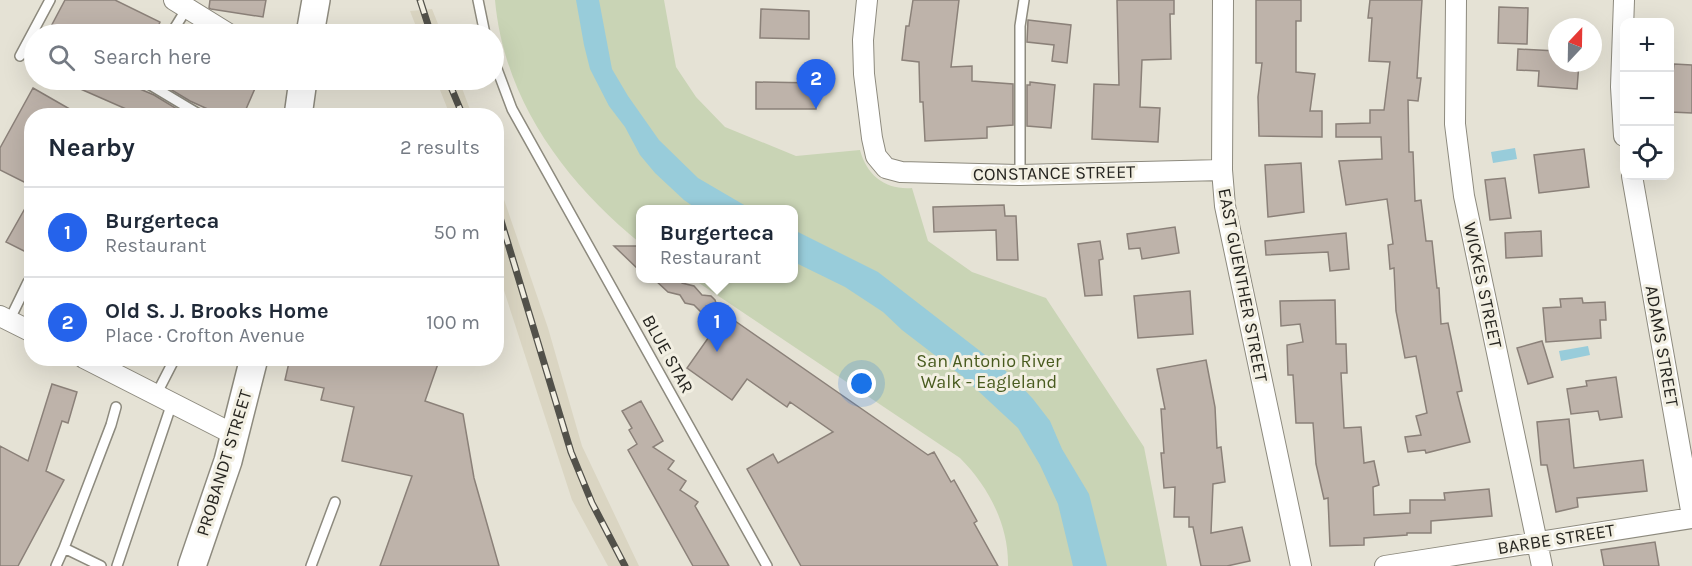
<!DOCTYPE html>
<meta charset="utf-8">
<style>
:root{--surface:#fff;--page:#f6f6f7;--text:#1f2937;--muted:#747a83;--line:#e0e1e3;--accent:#2563eb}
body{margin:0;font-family:Karla,sans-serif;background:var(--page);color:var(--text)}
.controls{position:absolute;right:18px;top:18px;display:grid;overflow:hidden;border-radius:12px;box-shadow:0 6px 24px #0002}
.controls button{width:54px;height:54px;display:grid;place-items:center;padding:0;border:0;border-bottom:2px solid var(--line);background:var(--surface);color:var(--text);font:30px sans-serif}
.compass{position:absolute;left:1548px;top:18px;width:54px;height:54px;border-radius:50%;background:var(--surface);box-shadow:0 6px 24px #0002;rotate:22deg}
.you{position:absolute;left:862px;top:384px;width:21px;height:21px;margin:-15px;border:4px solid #fff;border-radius:50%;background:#1a73e8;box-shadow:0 0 0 9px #1a73e833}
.badge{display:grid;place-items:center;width:39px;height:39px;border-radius:50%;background:var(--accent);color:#fff;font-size:20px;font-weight:700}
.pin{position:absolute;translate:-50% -50px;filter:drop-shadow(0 2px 3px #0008)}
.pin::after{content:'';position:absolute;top:32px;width:21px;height:18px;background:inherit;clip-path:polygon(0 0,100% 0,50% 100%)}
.popup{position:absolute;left:636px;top:205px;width:162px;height:78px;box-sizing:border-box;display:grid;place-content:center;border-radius:12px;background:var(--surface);filter:drop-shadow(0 2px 4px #0005);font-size:20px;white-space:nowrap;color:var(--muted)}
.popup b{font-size:22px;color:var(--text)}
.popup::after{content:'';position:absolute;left:50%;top:100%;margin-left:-12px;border:12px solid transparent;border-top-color:var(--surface)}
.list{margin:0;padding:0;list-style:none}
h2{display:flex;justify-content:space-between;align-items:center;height:78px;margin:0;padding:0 24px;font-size:26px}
h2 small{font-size:20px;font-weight:400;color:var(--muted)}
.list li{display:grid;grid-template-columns:39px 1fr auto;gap:18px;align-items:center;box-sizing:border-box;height:90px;padding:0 24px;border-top:2px solid var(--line)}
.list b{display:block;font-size:22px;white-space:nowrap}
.list p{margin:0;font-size:20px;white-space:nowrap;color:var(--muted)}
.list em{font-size:20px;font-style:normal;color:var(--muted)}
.icon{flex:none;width:33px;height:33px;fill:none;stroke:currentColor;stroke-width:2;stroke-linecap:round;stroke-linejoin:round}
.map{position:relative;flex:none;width:1692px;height:566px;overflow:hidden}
.search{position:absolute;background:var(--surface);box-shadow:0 6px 24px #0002;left:24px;top:24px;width:480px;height:66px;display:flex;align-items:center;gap:15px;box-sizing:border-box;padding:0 21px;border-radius:33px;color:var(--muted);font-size:22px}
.panel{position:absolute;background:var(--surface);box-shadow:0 6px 24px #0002;left:24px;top:108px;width:480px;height:258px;border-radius:24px}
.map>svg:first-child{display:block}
.built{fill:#dad5c2}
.green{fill:#c9d4b5}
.water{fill:#98ccda}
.building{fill:#beb3aa;stroke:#8b8179;stroke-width:1.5}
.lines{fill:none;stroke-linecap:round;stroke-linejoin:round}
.service-casing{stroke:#8d8a7e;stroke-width:12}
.minor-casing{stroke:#8d8a7e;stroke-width:22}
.secondary-casing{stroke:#8d8a7e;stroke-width:30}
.service{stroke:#fff;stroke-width:9}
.minor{stroke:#fff;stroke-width:20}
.secondary{stroke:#fff;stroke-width:27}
.rail-casing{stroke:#52514a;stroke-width:7}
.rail{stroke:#f2efe2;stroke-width:4.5;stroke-dasharray:14;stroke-linecap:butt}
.labels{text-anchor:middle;stroke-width:6;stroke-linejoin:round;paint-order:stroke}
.street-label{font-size:18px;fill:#262520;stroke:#f2efe2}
.park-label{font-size:18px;fill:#495b1f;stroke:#f2efe2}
</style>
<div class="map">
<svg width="1692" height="566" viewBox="0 0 1692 566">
<rect width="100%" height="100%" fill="#e5e2d5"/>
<path class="built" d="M432,9L442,34H419L410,11Z
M436,80H459L472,115H450Z
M497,179L548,328L582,446L639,566H608L572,500L497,269Z"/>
<path class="green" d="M495,0H664L676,67L696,97L725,127L796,156L860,150C867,176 886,190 912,188L928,241L972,272L1046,298L1144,447L1167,566H1008C1009,525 988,486 960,458L693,279L794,278V210H640V243C565,182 504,100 495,0Z"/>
<path class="water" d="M576,0H599L612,69L628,96L659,140L698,178L751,209H697L684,200L655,173L640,155L625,127L609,106L590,69L584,45Z
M1515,148L1517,159L1493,163L1491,152Z
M794,230L878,272L1011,375L1033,399L1050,421L1062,449L1089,494L1107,566H1073L1058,504L1040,465L1018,428L962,376L902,330L883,312L845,287L794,262Z
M1588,346L1590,355L1561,361L1559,351Z"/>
<path class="building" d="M65,0H115L160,22L155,34H47Z
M210,0H266L263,17L211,9L209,8Z
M913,0H959L951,67L972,66V81L1013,84V125L987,127V138L925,141L923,102H920L919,62L902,60L906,26H909Z
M1117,0H1174V14H1170L1171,59L1142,60L1140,107L1160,108L1158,142L1092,139L1094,84L1119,85Z
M1256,0H1301V21H1296V72L1315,74L1310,111H1322V137L1259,136L1258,97L1262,63H1256Z
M1370,0H1422L1417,78H1421L1418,101L1408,100L1409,152H1413L1415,201L1421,200L1426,241H1432L1437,288H1439L1441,324L1448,323L1462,391L1457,392L1470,442L1426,453L1425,450L1408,452L1405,437L1421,435L1416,416L1427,413L1416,356L1405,358L1396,311L1394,268L1390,269L1388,245L1393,244L1387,199L1346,205L1339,161L1382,159L1381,137H1336V124L1370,123V110H1384L1390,62L1369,61L1372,18H1368Z
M1499,7L1528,8L1527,44L1498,43Z
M761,9L809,11V39L760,38Z
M1028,20L1071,25L1067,63L1052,61L1054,45L1027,42Z
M1518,49L1557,51V63H1579L1577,89L1538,86L1539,71L1517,70Z
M1674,64L1692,65V113L1671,112L1672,98H1670V81H1672Z
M60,80H119L154,95L182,112L181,116H142Z
M161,80H241L256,86L243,116H223L190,101L160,83Z
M756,82L816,83V109H756Z
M1030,82L1055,85L1051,128L1027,126V85H1030Z
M33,88L82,116H32V186L0,170V148Z
M1584,149L1589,187L1539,193L1534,155Z
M1301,163L1304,212L1268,217L1265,165Z
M1505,178L1511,218L1490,220L1485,180Z
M32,196V243L26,252L6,242Z
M1004,205L1005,216H1016L1018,260H997L996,230L934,232L933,207Z
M1175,227L1179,253L1142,259L1140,248L1129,249L1127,234Z
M1541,231L1542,256L1506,258L1505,233Z
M1346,233L1349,269L1330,271L1328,252L1266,255L1265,241Z
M1100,241L1103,259L1099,260L1102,295L1085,296L1078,244Z
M614,246H640V271Z
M654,279H680L682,283L694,286L702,295L711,296L715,300L721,318L702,313L694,305L685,303L680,295L668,292Z
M1190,291L1193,334L1138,338L1134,296Z
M1582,298L1583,303L1605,302L1606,320H1600L1601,338L1546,342L1543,308L1561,307L1560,299Z
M1335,300L1336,344H1346L1347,373H1341L1344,428L1361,427L1364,463L1374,461L1379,485L1373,487L1374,515L1410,513V500H1445L1444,493L1489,489L1492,516L1431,521V533H1407V535L1364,538V545L1330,546L1328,498L1324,499L1316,464L1313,423H1296L1293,375H1288L1287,345L1303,342L1300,324L1281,326L1280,301Z
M725,314L928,455L934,452L951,482L954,480L977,521L974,523L998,566H801L747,469L773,454L778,463L833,432L790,402L787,407L747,379L732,400L687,368Z
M1542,341L1553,377L1528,384L1517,348Z
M290,358H440L425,401L463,414L474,478L499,566H380L412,476L342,461L354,407L321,400L324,388L285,380Z
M1206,360L1215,407L1217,448L1221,447L1225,482L1213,484L1211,533L1242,527L1250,561L1227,566H1201L1193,527H1189V517H1174L1175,487L1164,488L1161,453H1164L1161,409H1165L1157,369Z
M1616,377L1622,417L1600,420L1598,411L1571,414L1567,389L1587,386L1586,381Z
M52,384L77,392L68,423L62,421L46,471L64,480L18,566H0V446L28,461Z
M641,401L663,441L653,447L674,461L668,469L686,481L680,490L698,502L695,506L729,566H693L628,450L637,444L629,430L632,428L622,411Z
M1569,419L1574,468L1643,460L1647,491L1577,498L1578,507L1556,512L1547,465H1541L1537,422Z
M1655,542L1659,566H1604L1601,550Z"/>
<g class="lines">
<g class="service-casing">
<path id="service" d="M478,0L485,34
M171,34L187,8
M20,56L50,0
M494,61L512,109L767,566
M142,80L202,116
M1020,175V26L1024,0
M9,321L28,282H32
M156,395L175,358
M56,566L64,548
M101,566L64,548L111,425L116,407
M117,566L172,403
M311,566L335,502"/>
</g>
<g class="minor-casing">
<path id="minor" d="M174,0L229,34
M867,0L863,40L864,74L872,138L876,156L886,168L901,172L1020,175L1222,170
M1223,0L1222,170L1225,206L1301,566
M1456,0L1455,124L1464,196L1542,566
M1624,0L1621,87L1624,136
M1632,176L1692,516
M0,316L32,332
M84,358L235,435
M1385,566L1692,518"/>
</g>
<g class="secondary-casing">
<path id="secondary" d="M310,34L316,0
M298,116L303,80
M192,566L228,461L254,358"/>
</g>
<use href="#service" class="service"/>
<use href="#minor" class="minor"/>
<use href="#secondary" class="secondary"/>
<g class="rail-casing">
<path id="rail" d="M420,0L431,34
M448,80L463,116
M496,204L571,452L592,503L625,566"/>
</g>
<use href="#rail" class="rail"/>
</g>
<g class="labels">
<g class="street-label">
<text transform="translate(1054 173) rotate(-1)" y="6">CONSTANCE STREET</text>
<text transform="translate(1243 285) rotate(79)" y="6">EAST GUENTHER STREET</text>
<text transform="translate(1483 285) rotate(78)" y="6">WICKES STREET</text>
<text transform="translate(1662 346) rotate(80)" y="6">ADAMS STREET</text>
<text transform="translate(668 354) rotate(61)" y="6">BLUE STAR</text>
<text transform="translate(224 463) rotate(-73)" y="6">PROBANDT STREET</text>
<text transform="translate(1556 539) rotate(-9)" y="6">BARBE STREET</text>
</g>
<g class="park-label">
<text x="989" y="367">San Antonio River<tspan x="989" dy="21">Walk - Eagleland</tspan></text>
</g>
</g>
</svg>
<div class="controls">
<button>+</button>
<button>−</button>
<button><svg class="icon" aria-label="locate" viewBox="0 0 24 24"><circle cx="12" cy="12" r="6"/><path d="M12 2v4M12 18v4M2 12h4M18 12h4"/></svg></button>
</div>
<svg class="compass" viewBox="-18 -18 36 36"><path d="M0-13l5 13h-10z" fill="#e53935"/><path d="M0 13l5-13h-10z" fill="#747a83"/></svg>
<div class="you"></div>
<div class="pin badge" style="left:717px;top:352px">1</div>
<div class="popup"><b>Burgerteca</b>Restaurant</div>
<div class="pin badge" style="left:816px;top:109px">2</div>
<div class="search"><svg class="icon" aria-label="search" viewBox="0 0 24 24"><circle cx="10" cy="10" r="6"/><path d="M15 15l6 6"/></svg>Search here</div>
<section class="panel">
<h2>Nearby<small>2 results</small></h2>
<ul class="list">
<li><span class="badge">1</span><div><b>Burgerteca</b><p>Restaurant</p></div><em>50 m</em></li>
<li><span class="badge">2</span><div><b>Old S. J. Brooks Home</b><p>Place · Crofton Avenue</p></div><em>100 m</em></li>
</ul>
</section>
</div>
